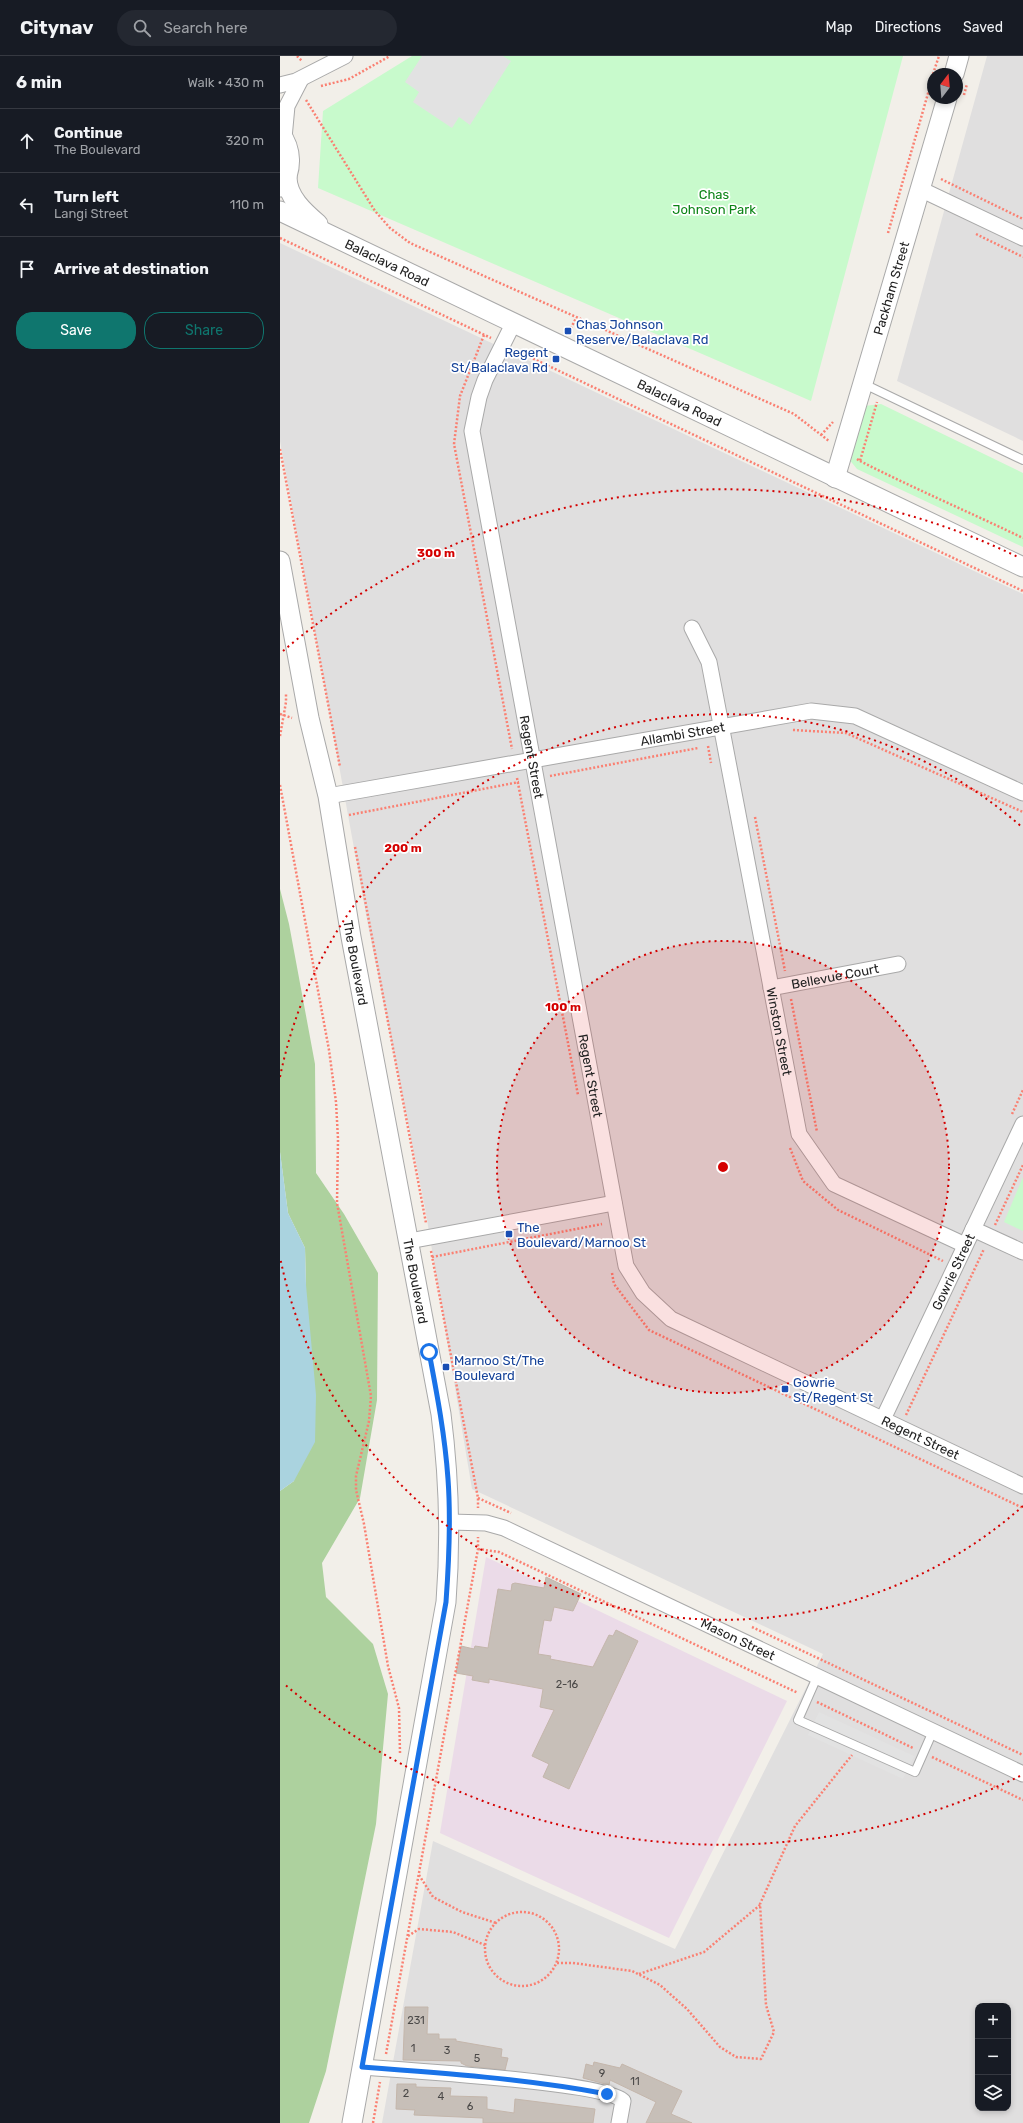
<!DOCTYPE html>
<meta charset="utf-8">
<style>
:root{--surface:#171b24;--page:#242831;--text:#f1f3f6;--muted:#9ea1a6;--line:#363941;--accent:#0f766e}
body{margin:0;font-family:Rubik,sans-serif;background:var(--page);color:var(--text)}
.controls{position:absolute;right:12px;bottom:12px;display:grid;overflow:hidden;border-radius:8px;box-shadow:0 2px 6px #0003}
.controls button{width:36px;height:36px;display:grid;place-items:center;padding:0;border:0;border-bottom:1px solid var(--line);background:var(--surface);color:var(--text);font:20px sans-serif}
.compass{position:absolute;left:647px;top:12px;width:36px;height:36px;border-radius:50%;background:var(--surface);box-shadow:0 2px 6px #0003;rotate:16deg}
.stop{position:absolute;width:12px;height:12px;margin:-9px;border:3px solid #1a73e8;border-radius:50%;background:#fff}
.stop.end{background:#1a73e8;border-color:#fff;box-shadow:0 1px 4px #0008}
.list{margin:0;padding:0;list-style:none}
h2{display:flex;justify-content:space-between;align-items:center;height:52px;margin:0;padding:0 16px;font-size:17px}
h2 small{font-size:13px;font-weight:400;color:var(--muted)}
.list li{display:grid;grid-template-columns:26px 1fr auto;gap:12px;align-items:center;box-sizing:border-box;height:64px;padding:0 16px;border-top:1px solid var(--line)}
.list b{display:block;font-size:15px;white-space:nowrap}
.list p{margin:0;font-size:13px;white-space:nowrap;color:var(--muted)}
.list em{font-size:13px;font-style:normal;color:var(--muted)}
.actions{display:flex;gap:8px;padding:12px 16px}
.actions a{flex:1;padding:9px 0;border:1px solid var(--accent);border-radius:16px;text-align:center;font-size:14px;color:var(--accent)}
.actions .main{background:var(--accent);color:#fff}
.icon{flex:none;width:22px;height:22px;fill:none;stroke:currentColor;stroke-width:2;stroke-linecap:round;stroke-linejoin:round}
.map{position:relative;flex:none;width:743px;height:2067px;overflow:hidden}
header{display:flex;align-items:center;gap:24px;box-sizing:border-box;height:56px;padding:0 20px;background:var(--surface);border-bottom:1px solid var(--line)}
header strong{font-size:19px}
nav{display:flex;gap:22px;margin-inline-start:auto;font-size:14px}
.search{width:280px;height:36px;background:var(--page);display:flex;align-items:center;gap:10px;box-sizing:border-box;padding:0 14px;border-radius:22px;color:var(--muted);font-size:15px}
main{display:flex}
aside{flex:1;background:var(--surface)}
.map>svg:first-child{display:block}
.residential{fill:#e0dfdf;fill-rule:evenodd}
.industrial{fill:#ebdbe8}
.forest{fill:#add19e}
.park{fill:#c8facc}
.parking{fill:#e2e2e2}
.water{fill:#aad3df}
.building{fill:#c7bfb8;stroke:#c4b6ab}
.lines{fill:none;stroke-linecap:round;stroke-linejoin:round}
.service-casing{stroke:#a9a9a9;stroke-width:10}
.minor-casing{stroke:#a9a9a9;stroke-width:17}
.tertiary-casing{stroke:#a9a9a9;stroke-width:21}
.path{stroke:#fa8072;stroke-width:2.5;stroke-dasharray:2 2;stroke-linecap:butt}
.service{stroke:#fff;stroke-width:8}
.minor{stroke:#fff;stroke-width:15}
.tertiary{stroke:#fff;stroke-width:19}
.route{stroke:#1a73e8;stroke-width:5}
.ring{fill:none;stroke:#d40000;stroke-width:2;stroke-dasharray:2 4}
.transit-dot{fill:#1a4fb4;stroke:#fff;stroke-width:1.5}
.labels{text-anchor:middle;stroke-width:3.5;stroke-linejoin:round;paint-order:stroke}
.number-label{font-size:11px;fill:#4b4948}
.park-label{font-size:13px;fill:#0c8416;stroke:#fff}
.street-label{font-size:13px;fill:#222;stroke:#fff}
.transit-label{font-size:13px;fill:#164399;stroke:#fff;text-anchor:start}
.centre{fill:#d40000;stroke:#fff;stroke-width:2}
.ring-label{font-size:12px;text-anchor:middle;font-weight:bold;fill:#d40000;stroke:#fff;stroke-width:3.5;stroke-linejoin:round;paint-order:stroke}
</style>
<header>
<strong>Citynav</strong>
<div class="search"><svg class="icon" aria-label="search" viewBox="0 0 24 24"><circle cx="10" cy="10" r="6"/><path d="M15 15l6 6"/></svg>Search here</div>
<nav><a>Map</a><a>Directions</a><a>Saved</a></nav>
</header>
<main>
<aside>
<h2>6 min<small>Walk · 430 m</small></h2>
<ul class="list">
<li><svg class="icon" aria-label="ahead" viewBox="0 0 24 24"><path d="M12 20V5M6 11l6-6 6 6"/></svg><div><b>Continue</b><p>The Boulevard</p></div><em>320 m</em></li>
<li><svg class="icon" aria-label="left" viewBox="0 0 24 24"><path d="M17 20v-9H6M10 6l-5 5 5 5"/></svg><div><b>Turn left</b><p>Langi Street</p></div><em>110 m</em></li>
<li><svg class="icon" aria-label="arrive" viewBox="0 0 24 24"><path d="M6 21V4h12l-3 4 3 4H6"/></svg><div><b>Arrive at destination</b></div></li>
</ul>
<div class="actions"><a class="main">Save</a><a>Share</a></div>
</aside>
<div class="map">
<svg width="743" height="2067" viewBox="0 0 743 2067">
<rect width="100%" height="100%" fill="#f2efe9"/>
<path class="residential" d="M707,0H743V385L617,325Z
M0,187L743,538V2067H102L153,1785L395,1893L543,1598L192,1433L145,1152L88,869L0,385ZM698,1950H728V2052H698Z"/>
<path class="industrial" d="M206,1501L507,1645L389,1882L160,1777Z"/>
<path class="forest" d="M0,833L9,868L35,1008L36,1117L64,1158L98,1217L97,1344L80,1442L42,1507L46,1541L93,1588L108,1638L96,1768L46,2015L29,2067H0V1435L14,1425L26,1229L25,1192L8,1157L0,1096Z"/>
<path class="park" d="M132,0H623L531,345L38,132L43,55Z
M601,348L743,417V491L577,413L568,402L584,350Z
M743,1121V1175L724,1166Z"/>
<path class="parking" d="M142,0H223L231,5L190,69L179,61L172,72L133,46L139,36L125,26Z
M539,1656L634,1700L623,1723L528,1679Z"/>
<path class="water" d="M0,1096L8,1157L25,1192L26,1229L36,1339L35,1386L14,1425L0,1435Z"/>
<path class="building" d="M266,1521L301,1538L293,1555L274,1551L271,1565L264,1564L258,1598L271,1600L270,1603L313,1611L329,1579L333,1580L336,1574L358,1585L289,1733L263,1721L269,1708L252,1700L274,1654L260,1651L263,1633L214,1624L209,1623V1627L192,1624L193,1620L176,1617L181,1590L194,1593L195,1590L208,1592L218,1533L231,1535L232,1528L235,1527L264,1532Z
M125,1951H148L147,1978H159V1983H176V1985L222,1993L221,2001L228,2002L225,2014L187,2010L181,2007V2005L123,2004Z
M314,2006L340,2012L342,2008L402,2035L391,2058L412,2067H366L376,2046L330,2024L329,2029L303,2022L306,2008L313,2010Z
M117,2028H136V2031L171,2032L170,2040L207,2041V2053L234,2057L235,2043L315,2053L313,2067H203V2062L134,2059L135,2054L116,2053Z"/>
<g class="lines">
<g class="service-casing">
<path id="service" d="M584,328L743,404
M537,1621L518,1664L635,1716L653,1675"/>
</g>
<g class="minor-casing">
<g id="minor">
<path d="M0,29L16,25L65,0"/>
<path d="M4,82L7,50L21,23"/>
<path d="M640,133L743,182"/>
<path id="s1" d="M234,266L205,324L199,341L192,375L346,1210L363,1237L391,1263L743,1430"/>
<path id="s2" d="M412,572L429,606L519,1078L554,1128L685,1189"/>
<path id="s3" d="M48,740L531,655L575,660L743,737"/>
<path id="s4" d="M491,932L618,908"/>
<path d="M693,1173L743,1196"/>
<path d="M129,1185L334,1147"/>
<path id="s5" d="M603,1363L743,1068"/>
<path id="s6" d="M170,1466L206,1467L224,1472L743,1718"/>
<path d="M82,2011C120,2014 326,2026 343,2045L339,2067"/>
</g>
</g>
<g class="tertiary-casing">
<g id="tertiary">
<path d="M674,18L679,0"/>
<path d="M0,77C12,93 13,114 1,131"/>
<path d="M7,121C7,141 24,156 38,168"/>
<path id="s7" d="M0,155L743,511"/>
<path id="s8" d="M555,422L667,42"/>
<path id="s9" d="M0,505L29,662L48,740L71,881L161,1358C169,1421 171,1482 166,1546L72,2067"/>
</g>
</g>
<path class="path" d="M17,0L22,5
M653,18L659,0
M41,30L69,23L110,0
M684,39L687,28
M26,44L95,155L110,172L130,187L514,358L549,385
M661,123L743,163
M608,177L653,20
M696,178L743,201
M0,182L211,282
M289,276L296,262
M204,279L180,340L174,388L232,693
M235,294L743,535
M541,379L553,366
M0,393L60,711
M577,403L580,405L597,346
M580,405C633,432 689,456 743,482
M0,658L12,662
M513,674L566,677L743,756
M0,680L6,646V637
M428,690L431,707
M270,720L418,692
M237,722L298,1039
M0,729L49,994L56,1046L58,1083L57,1147L91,1340L89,1365L76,1420V1434L84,1468L108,1610L119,1652L120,1697
M69,759L239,726
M475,761L505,915
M75,791L146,1167
M511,943L537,1076
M732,1058L743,1034
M510,1092L523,1125L558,1154L663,1205
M715,1169L743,1109
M151,1195L198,1442V1452
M152,1201L322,1168
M332,1217L334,1228L369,1274L743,1452
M626,1359L704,1193
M198,1442L231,1457
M198,1493L219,1496L518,1637
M472,1571L743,1699
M537,1646L633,1692
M652,1701L743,1744
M139,1819L153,1841L182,1856L216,1867
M205 1893a37 37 0 1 1 74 0a37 37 0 1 1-74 0Z
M128,1880L139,1873L173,1876L205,1889
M277,1907H293L352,1915L380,1929L407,1953L440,1991L456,2001L481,2003L494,1976L486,1949L480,1848L515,1770L572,1699
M359,1918L424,1896L480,1849
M106,1998L198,1493V1481
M93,2067L100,2026"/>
<use href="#service" class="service"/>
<use href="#minor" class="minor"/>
<use href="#tertiary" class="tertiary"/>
</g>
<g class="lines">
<path class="route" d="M149,1296C157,1338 165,1380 168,1423C171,1464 169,1505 166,1546L82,2011C164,2017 246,2023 327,2038"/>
</g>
<circle cx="443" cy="1111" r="226" fill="#d40000" fill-opacity=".12"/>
<g class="ring">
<circle cx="443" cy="1111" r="226"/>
<path d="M743 1450A452 452 0 0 1 0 1201M0 1021A452 452 0 0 1 743 772"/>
<path d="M740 1720A678 678 0 0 1 3 1627M3 595A678 678 0 0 1 740 502"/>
</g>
<g class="transit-dot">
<rect x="284" y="271" width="8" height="8" rx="2"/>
<rect x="272" y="299" width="8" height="8" rx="2"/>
<rect x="225" y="1174" width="8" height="8" rx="2"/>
<rect x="162" y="1307" width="8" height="8" rx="2"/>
<rect x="501" y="1329" width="8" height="8" rx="2"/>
</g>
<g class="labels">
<g class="number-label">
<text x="287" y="1632">2-16</text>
<text x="136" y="1968">231</text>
<text x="133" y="1996">1</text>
<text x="167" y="1998">3</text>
<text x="197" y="2006">5</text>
<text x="322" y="2021">9</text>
<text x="355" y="2029">11</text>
<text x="126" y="2041">2</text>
<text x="161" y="2044">4</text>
<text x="190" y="2054">6</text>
</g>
<g class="park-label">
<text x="434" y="143">Chas<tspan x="434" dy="15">Johnson Park</tspan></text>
</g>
<g class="street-label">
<text dy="5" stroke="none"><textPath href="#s7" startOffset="119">Balaclava Road</textPath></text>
<text dy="5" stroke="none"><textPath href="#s8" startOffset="198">Packham Street</textPath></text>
<text dy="5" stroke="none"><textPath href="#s7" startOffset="443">Balaclava Road</textPath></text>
<text dy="5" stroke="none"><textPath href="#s3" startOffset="360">Allambi Street</textPath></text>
<text dy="5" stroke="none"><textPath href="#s1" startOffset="449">Regent Street</textPath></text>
<text dy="5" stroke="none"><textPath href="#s9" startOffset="409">The Boulevard</textPath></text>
<text dy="5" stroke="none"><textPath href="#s4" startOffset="65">Bellevue Court</textPath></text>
<text dy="5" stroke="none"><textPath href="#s2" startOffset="414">Winston Street</textPath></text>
<text dy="5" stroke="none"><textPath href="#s1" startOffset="773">Regent Street</textPath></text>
<text dy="5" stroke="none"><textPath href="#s5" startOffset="163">Gowrie Street</textPath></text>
<text dy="5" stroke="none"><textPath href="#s9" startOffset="733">The Boulevard</textPath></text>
<text dy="5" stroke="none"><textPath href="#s1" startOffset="1313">Regent Street</textPath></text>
<text dy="5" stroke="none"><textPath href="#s6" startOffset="314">Mason Street</textPath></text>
</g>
<g class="transit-label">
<text x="296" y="273">Chas Johnson<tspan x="296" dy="15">Reserve/Balaclava Rd</tspan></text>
<text x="268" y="301" text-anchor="end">Regent<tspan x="268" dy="15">St/Balaclava Rd</tspan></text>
<text x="237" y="1176">The<tspan x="237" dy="15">Boulevard/Marnoo St</tspan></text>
<text x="174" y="1309">Marnoo St/The<tspan x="174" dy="15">Boulevard</tspan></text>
<text x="513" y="1331">Gowrie<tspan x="513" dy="15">St/Regent St</tspan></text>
</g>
</g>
<circle cx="443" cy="1111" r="6" class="centre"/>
<g class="ring-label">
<text x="156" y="501">300 m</text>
<text x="123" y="796">200 m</text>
<text x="283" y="955">100 m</text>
</g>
</svg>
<div class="controls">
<button>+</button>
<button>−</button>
<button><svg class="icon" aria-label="layers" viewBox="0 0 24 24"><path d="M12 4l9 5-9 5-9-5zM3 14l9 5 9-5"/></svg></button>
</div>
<svg class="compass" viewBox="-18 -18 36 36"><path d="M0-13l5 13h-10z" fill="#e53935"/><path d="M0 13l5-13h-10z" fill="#9ea1a6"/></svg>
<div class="stop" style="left:149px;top:1296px"></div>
<div class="stop end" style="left:327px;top:2038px"></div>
</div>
</main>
